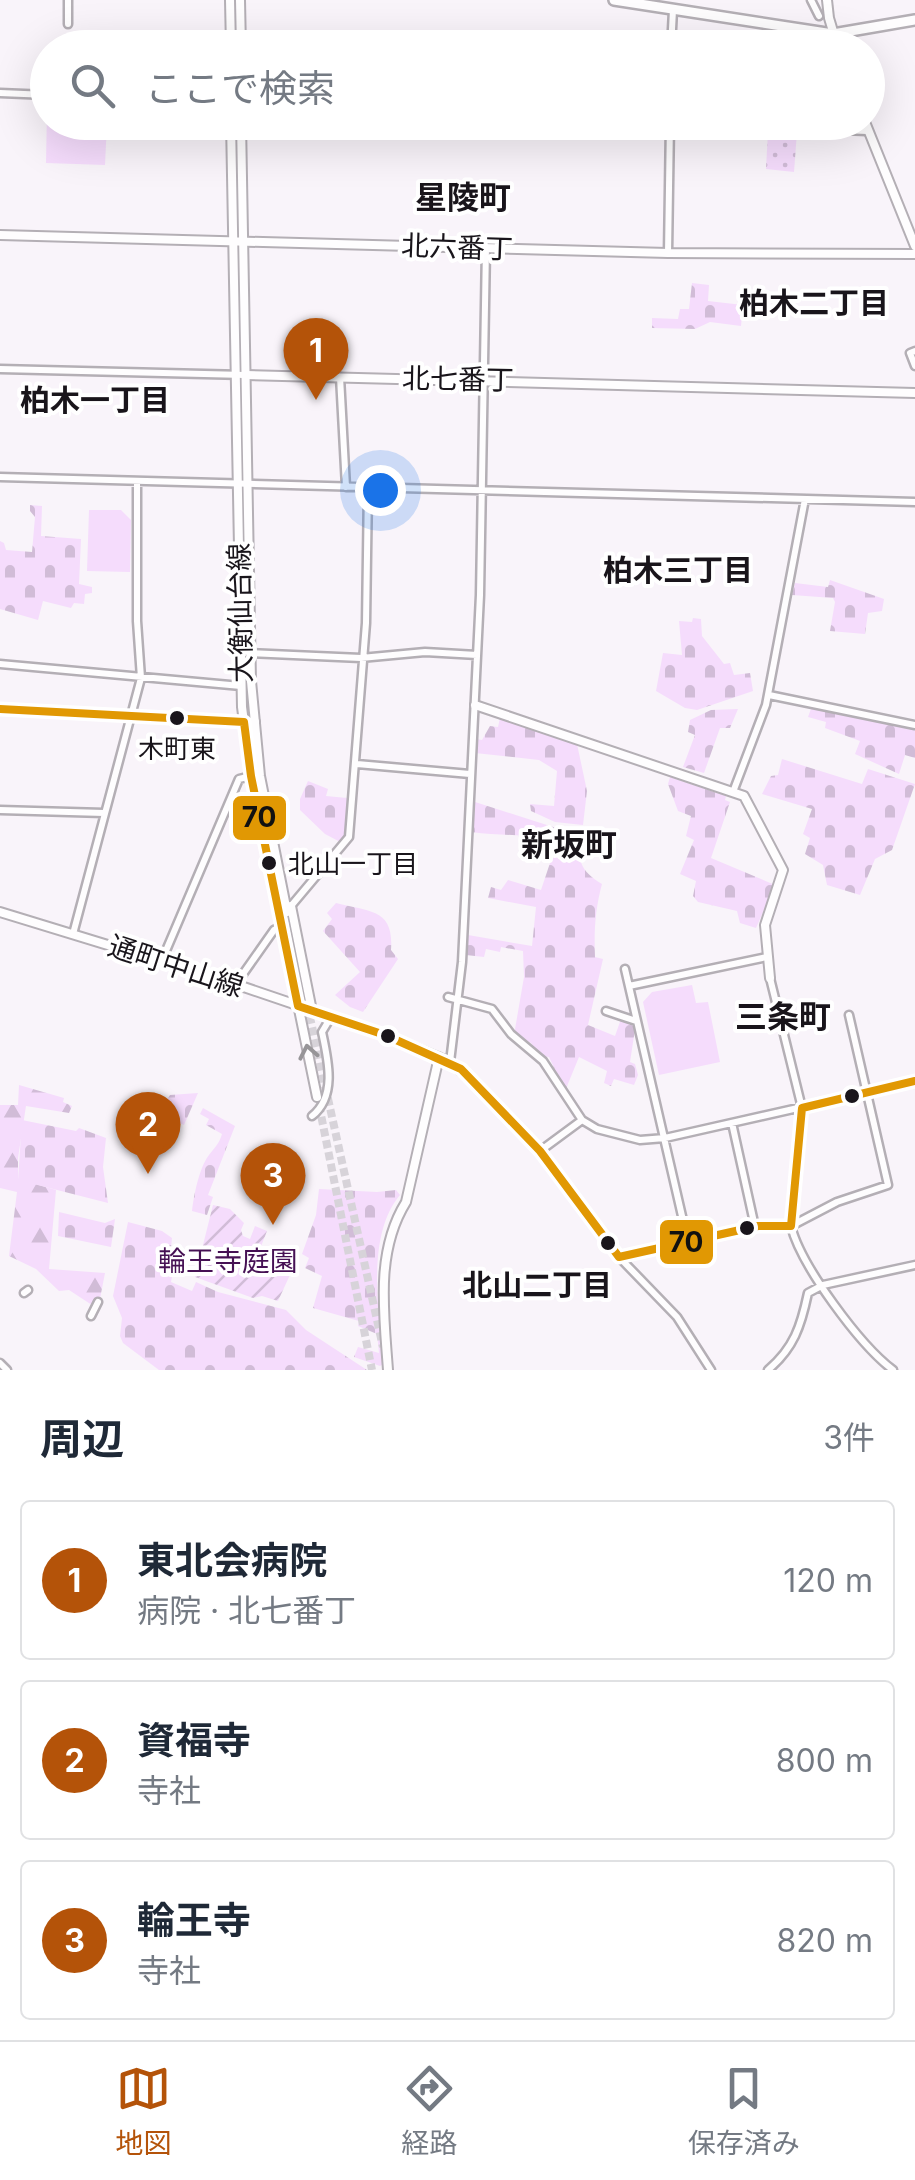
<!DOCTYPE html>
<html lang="ja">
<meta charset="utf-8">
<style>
:root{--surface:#fff;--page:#f6f6f7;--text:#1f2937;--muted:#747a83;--line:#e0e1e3;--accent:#b45309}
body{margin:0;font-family:Inter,"Noto Sans JP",sans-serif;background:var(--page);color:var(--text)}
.you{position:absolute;left:380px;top:490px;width:35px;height:35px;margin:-25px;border:8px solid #fff;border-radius:50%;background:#1a73e8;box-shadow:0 0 0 15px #1a73e833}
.badge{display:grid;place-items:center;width:65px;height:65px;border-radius:50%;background:var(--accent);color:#fff;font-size:32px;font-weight:700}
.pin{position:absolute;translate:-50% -82px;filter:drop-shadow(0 2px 5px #0008)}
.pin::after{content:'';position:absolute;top:52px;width:35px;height:30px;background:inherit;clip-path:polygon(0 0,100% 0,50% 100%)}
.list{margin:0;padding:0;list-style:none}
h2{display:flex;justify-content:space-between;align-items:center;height:130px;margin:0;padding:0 40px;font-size:42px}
h2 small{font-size:32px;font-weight:400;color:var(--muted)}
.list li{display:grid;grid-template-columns:65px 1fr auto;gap:30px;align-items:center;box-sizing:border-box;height:160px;margin:0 20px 20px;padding:0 20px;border:2px solid var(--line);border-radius:10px}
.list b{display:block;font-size:38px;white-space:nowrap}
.list p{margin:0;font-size:32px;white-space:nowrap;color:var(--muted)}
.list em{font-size:32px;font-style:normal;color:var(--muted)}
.icon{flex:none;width:55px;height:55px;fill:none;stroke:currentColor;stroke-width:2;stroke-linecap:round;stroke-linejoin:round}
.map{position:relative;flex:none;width:915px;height:1370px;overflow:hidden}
.search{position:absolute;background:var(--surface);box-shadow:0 10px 40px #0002;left:30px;right:30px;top:30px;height:110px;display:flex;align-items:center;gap:25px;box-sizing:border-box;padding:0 35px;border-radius:55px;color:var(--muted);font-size:38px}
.sheet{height:670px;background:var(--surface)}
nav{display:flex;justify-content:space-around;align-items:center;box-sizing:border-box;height:140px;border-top:2px solid var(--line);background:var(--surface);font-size:28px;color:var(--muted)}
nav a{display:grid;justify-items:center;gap:5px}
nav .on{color:var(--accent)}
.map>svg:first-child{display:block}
.grass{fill:url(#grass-dots)}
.forest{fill:url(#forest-firs)}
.cemetery{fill:url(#cemetery-stones)}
.garden{fill:url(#garden-furrows)}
.pitch{fill:#f5dcfc}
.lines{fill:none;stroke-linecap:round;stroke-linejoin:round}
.secondary-tunnel{stroke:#d7d3d9;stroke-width:8;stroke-dasharray:8 4;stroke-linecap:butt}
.minor-casing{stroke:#b4afb5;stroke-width:11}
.tertiary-casing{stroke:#b4afb5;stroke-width:12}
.secondary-casing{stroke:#b4afb5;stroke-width:12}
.primary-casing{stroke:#b4afb5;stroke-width:14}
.minor{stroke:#fefdfe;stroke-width:6}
.tertiary{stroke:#fefdfe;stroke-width:8}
.secondary{stroke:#fefdfe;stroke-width:8}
.primary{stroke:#fefdfe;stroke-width:9}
.bus-1-casing{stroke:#fff;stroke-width:15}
.bus-1{stroke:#e19803;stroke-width:8}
.oneway{stroke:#979598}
.bus-dot{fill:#19151b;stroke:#fff;stroke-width:4}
.labels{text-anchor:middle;stroke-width:8;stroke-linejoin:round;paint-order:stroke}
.bus-label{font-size:26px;fill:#19151b;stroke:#fff}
.street-label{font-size:28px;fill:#19151b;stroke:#fff}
.park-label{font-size:28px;fill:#461154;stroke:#fff}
.neighbourhood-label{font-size:30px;font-weight:bold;fill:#19151b;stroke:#fff}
.quarter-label{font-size:32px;font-weight:bold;fill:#19151b;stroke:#fff}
.line-badge{stroke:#fff;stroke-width:4}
.pale-badge-label{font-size:28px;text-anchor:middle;font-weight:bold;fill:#111}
</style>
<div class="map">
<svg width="915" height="1370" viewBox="0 0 915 1370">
<defs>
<pattern id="grass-dots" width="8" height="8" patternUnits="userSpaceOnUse" patternTransform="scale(2.5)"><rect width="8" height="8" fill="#f5dcfc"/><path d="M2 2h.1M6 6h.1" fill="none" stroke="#d1bcd7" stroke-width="1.8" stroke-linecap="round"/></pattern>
<pattern id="forest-firs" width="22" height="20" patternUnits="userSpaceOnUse" patternTransform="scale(2.5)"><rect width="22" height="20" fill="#f5dcfc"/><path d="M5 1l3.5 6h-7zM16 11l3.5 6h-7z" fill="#d1bcd7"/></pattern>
<pattern id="cemetery-stones" width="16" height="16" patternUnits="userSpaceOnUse" patternTransform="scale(2.5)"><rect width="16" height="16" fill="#f5dcfc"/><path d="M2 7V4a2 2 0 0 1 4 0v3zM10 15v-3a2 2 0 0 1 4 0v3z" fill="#d1bcd7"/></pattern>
<pattern id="garden-furrows" width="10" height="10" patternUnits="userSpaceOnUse" patternTransform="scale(2.5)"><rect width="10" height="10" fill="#f5dcfc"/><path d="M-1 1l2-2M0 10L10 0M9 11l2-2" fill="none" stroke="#d1bcd7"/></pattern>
</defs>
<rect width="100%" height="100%" fill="#f9f4fa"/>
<path class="grass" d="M768,131L797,132L794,172L766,169Z"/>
<path class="forest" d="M19,1085L64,1098L63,1102L72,1106L69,1113L26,1106L18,1158V1179L56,1190L49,1269L105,1273L98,1309L69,1290L59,1291L36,1269L9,1256L17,1192L0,1188V1105H18Z"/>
<path class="cemetery" d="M692,283L709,285L708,301L743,305L741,326L710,322L695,329L652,328V318L678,319L680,309H689Z
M30,505L42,506L41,536L81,539L79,584L92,587V593L85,594L84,604L74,603L71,608L43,601L38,620L0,609V541L4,543L6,550L32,552L35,517L30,511Z
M830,580L884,599L882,611L868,613L865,634L830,631L835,602L833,598L792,595L795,583L828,587Z
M693,618L701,619L702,636L724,664L730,663L734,675L750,673L753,691L697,710L685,708L656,691L663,653L682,655L679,621L692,622Z
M812,706L915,730V758L905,755L899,774L855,754L860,741L825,728L826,722L808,717Z
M738,709L730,728H720L704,773L683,767L695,735L688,732L690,720L711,710Z
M500,718L577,744L587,791L583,825L555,822L531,811L530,804L554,806L557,771L539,760L475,753L476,739L482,740L490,726L498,727Z
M782,759L862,784L868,769L915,784L892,850L875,859L860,895L827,885L823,865L805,854L810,838L803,834L812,809L762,794L771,776L778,775Z
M670,777L726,796L725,800L730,802L711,858L775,885L756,928L740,923L737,911L698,902L693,896L696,881L680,874L694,840L686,836L691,816L678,811L668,784Z
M308,781L328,789L326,796L347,798L348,789L353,790L348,836L344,844L325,834L300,810V799Z
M472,801L578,835C579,861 579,870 602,884C595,910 594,931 595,957L603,959L588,1025L615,1036L621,1019L636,1023L630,1062L635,1064L638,1075L634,1085L614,1079L611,1086L604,1083L607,1071L579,1057L565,1091L549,1057L540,1056L531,1043L514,1035L524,977L523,951L501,947L500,952L486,949L484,957L466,955L468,935L532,946L536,907L488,898L491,887L501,890L508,880L541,890L554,851L541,846L542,839C517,833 496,836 471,832Z
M336,903C371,912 394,909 391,950L398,959L363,1012L350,1007L335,995L360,972L323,931L332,919L327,913Z
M198,1093L184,1125L158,1113L170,1095Z
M203,1108L235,1126L208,1195L213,1197L207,1215L192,1211C194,1195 199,1168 209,1155C215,1147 219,1144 222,1134L206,1125L209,1119L200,1114Z
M22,1120L76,1131L79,1128L106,1138L103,1167L108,1203L18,1180Z
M319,1189L377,1192L396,1190L400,1195C366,1235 378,1313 385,1363L380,1366L354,1357L358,1347L379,1353L377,1334L358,1326L359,1321L313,1308L322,1276L305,1268L309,1258L302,1254L316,1215Z
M59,1212L105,1223L115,1219L111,1247L58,1236Z
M128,1222L162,1231L172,1238L171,1248L177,1250L171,1282L192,1291L196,1282L218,1292L286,1310L306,1330L367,1370H159L123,1343L120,1336L122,1318L113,1296Z"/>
<path class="garden" d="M213,1205L230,1209L244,1223L241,1230L243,1236L250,1239L255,1226L267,1231L260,1249L295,1264L278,1301L262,1296L253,1298L195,1277Z"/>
<path class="pitch" d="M47,109L48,122L107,123L105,165L46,163Z
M89,510H121L131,520L130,572L87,571Z
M692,985L696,1003L708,1002L720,1062L659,1075L643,1002L652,992Z"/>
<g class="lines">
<path class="secondary-tunnel" d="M287,912L303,986
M307,1004L383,1347
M319,1105L372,1370"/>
<g class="minor-casing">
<path id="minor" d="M68,0V24
M811,0L819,16
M671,48L673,10
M0,93L48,95
M670,123L867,131
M668,253L670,122
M915,351L910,353L915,366
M0,369L245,375
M340,377L346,487
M0,477L915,502
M250,653L361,658L425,652L477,655
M0,664L241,686
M769,695L915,725
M357,764L470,774
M733,792L766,705L805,499
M0,810L104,813
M291,906L349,837L366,623L368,487
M73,934L141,678L137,621V481
M162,960L239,779L251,776
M625,969L688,1242
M770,978L802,1108L791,1225
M236,984L274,930L282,926
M629,986L767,957
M448,997L492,1009L511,1034L543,1061L582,1120L597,1129L640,1140L665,1138L904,1084
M606,1011L636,1021
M450,1062L462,962L480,595L486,247
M312,1116C337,1096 328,1060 322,1032L331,1017
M732,1123L755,1227
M540,1151L582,1120
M791,1226L837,1202L888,1185L849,1015
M791,1226C801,1266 860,1345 893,1370
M619,1257L677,1317L711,1370
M24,1293L28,1290
M91,1316L98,1302
M0,1363L7,1370
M768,1370C794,1348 801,1326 808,1293L823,1285L915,1265"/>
</g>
<g class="tertiary-casing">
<path id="tertiary" d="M827,0L829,18L838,48
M865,122L915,246
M0,235L668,253L915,254
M245,375L915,393
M475,705L744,796L783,870L765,925L770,978
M0,709L255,722
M0,912L232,983L385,1035L450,1062L476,1083L540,1151L619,1257L758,1226H791
M904,1084L915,1081
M388,1370C384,1313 375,1252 406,1202L439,1057"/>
</g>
<g class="secondary-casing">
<path id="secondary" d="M230,0L231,48
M240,0L241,48
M231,122L242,707L251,776L317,1097
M241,122L251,681L260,776L287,912
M269,798L277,838
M291,906L312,1011"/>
</g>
<g class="primary-casing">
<path id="primary" d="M614,0L833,34L915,20"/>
</g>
<use href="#minor" class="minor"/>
<use href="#tertiary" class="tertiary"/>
<use href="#secondary" class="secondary"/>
<use href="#primary" class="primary"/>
<g class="bus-1-casing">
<path id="bus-1" d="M0,709L244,722L251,776L298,1006L385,1035L461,1069L540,1151L619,1257L758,1226H791L802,1108L915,1081"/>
</g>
<use href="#bus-1" class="bus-1"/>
</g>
<defs><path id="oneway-chevron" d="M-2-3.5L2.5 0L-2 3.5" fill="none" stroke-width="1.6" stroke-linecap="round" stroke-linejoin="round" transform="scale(2.5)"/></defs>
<use class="oneway" href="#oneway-chevron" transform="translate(308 1052) rotate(-101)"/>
<g class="bus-dot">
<circle cx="177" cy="718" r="9"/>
<circle cx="269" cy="863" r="9"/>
<circle cx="388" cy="1036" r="9"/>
<circle cx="852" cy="1096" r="9"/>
<circle cx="747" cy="1228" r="9"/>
<circle cx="608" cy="1243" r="9"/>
</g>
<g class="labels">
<g class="bus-label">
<text x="177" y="758">木町東</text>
<text x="288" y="873" text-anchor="start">北山一丁目</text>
</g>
<g class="street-label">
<text transform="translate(457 247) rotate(2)" y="10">北六番丁</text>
<text transform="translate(458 379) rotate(1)" y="10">北七番丁</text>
<text transform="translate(240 613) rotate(-91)" y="10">大衡仙台線</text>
<text transform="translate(176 966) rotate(18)" y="10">通町中山線</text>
</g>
<g class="park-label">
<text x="228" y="1271">輪王寺庭園</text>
</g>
<g class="neighbourhood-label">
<text x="814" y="314">柏木二丁目</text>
<text x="95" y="411">柏木一丁目</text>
<text x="678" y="581">柏木三丁目</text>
<text x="537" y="1296">北山二丁目</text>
</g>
<g class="quarter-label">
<text x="463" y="209">星陵町</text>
<text x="569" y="856">新坂町</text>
<text x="783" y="1028">三条町</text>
</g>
</g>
<g class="line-badge">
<rect x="231" y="794" width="57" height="48" rx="10" fill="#e19803"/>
<rect x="658" y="1218" width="57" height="48" rx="10" fill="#e19803"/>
</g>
<g class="pale-badge-label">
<text x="259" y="827">70</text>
<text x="686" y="1252">70</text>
</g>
</svg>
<div class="you"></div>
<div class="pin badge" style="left:316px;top:400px">1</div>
<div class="pin badge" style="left:148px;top:1174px">2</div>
<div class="pin badge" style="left:273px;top:1225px">3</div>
<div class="search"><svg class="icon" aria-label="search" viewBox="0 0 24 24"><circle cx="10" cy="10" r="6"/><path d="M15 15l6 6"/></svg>ここで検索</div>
</div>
<section class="sheet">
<h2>周辺<small>3件</small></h2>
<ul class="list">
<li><span class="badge">1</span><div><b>東北会病院</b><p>病院 · 北七番丁</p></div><em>120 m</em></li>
<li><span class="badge">2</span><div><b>資福寺</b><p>寺社</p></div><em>800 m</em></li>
<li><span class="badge">3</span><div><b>輪王寺</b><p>寺社</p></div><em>820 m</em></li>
</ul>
</section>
<nav>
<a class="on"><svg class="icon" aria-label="map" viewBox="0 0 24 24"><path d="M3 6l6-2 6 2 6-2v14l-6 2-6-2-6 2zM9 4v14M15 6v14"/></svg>地図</a>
<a><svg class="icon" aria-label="directions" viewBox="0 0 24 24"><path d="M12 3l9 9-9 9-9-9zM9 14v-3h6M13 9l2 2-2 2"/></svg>経路</a>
<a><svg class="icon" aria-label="saved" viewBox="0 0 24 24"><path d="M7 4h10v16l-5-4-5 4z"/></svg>保存済み</a>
</nav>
